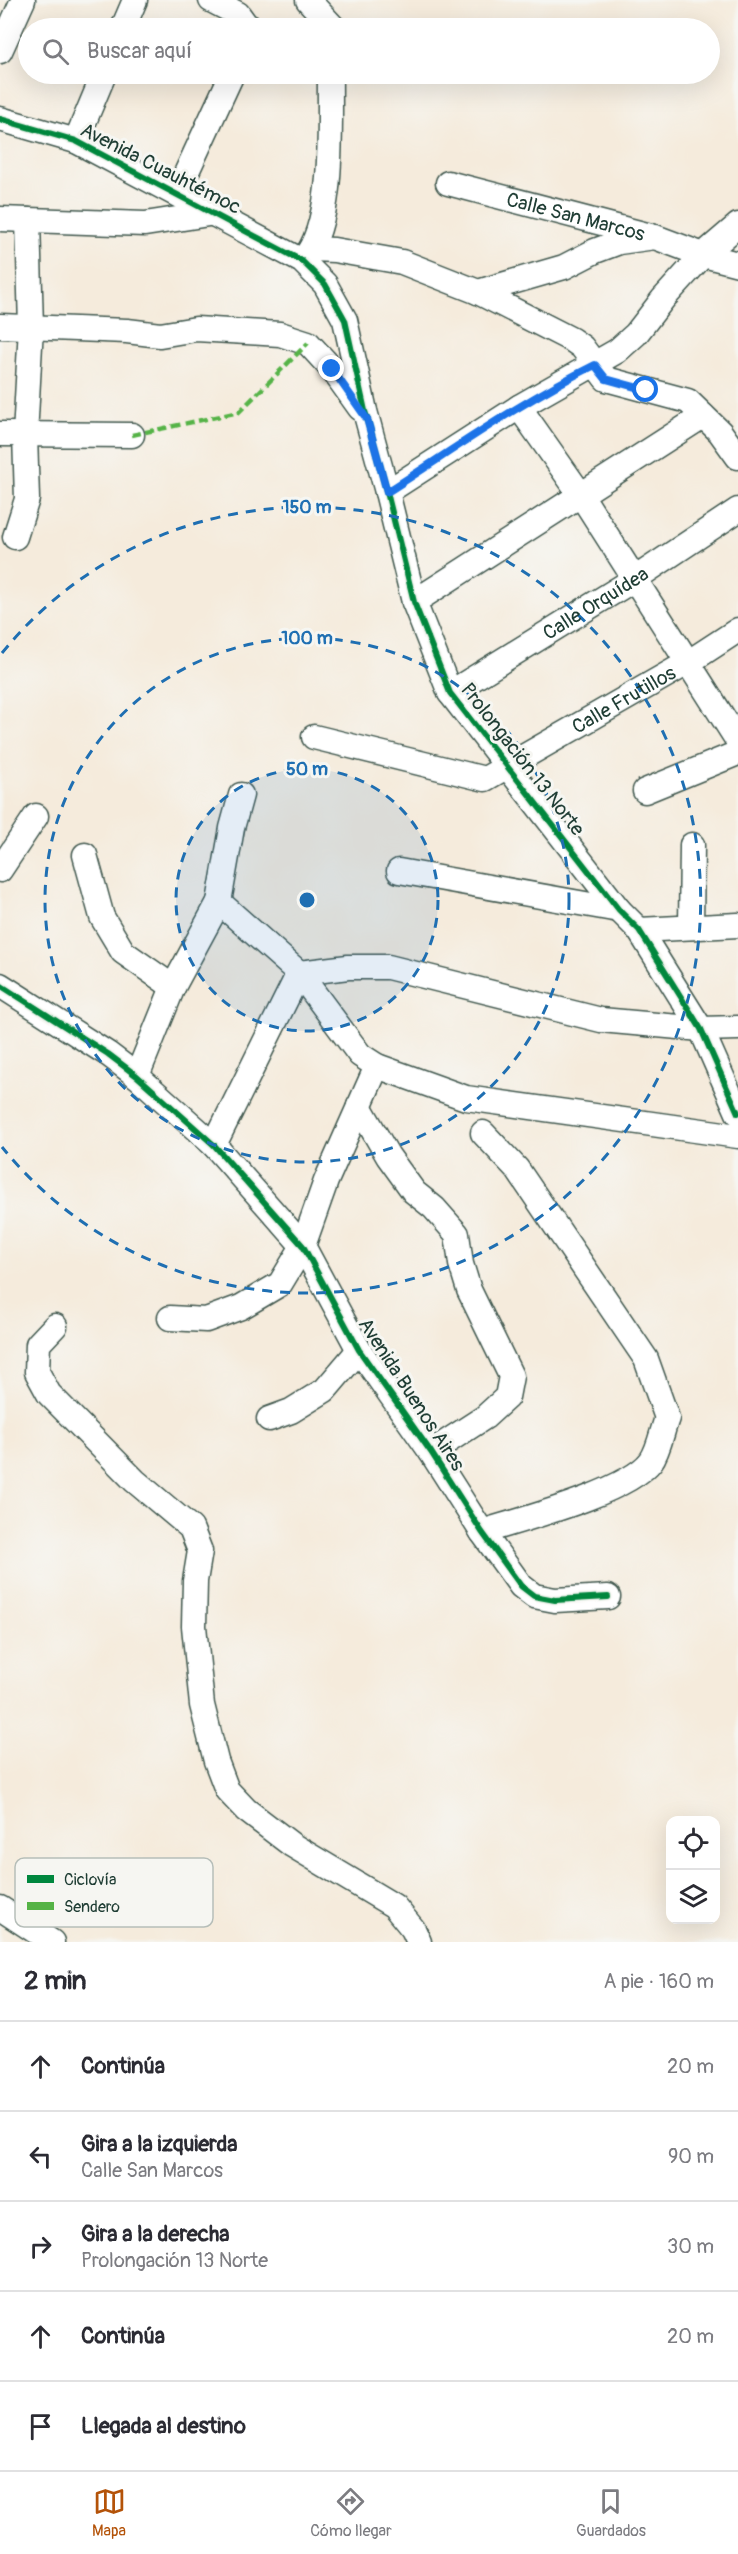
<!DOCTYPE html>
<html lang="es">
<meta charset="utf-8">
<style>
:root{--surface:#fff;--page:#f2f2f3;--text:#2b2b33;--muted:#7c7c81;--line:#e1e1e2;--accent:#b45309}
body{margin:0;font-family:Pangolin,sans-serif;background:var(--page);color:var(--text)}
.controls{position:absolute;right:18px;bottom:18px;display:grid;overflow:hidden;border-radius:12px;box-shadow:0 6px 24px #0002}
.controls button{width:54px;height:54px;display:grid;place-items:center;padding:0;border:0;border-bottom:2px solid var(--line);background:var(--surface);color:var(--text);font:30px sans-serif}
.stop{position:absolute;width:18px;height:18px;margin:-14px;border:4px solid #1a73e8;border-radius:50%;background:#fff}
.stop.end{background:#1a73e8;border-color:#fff;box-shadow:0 2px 6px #0008}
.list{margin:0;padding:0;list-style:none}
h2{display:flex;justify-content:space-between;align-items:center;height:78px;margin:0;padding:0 24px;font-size:26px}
h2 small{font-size:20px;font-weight:400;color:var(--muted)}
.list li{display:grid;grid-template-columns:39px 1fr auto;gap:18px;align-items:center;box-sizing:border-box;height:90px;padding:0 24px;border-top:2px solid var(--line)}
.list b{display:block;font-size:22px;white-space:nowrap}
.list p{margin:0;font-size:20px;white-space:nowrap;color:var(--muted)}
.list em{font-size:20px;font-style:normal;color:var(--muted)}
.icon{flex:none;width:33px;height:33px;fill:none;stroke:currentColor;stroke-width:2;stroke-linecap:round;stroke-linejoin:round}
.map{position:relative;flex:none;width:738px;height:1942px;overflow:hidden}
.search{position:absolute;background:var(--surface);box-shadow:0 6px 24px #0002;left:18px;right:18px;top:18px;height:66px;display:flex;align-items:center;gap:15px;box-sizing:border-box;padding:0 21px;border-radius:33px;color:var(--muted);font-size:22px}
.sheet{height:528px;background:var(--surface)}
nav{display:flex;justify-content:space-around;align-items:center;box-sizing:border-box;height:84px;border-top:2px solid var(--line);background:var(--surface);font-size:16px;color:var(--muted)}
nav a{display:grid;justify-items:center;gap:3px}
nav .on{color:var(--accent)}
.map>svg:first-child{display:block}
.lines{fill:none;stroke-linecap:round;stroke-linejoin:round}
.minor-casing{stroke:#3f574d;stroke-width:27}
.minor{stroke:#fff;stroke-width:24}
.quiet{stroke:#55b346;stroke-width:4.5;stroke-dasharray:9 4.5;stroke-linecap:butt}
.cycleway-casing{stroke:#f6f6f2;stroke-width:10}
.cycleway{stroke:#00873e;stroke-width:6}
.route{stroke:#1a73e8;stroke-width:8}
.ring{fill:none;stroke:#1f6fb2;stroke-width:3;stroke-dasharray:10 8}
.labels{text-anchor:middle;stroke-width:6;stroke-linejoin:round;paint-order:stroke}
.street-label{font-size:20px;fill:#1f3d34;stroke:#f6f6f2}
.key{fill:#f6f6f2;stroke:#b6beb9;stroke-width:1.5}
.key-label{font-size:16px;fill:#1f3d34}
.centre{fill:#1f6fb2;stroke:#f6f6f2;stroke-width:3}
.ring-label{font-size:18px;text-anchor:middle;font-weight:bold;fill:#1f6fb2;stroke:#f6f6f2;stroke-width:6;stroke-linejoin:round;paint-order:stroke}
</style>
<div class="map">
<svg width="738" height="1942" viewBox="0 0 738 1942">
<rect width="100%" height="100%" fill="#f6f6f2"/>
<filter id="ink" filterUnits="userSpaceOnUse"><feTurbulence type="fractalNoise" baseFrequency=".0167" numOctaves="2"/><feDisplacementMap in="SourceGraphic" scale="12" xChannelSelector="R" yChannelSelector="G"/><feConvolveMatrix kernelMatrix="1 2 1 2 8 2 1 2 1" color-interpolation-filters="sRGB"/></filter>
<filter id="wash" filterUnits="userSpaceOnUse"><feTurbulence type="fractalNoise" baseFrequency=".008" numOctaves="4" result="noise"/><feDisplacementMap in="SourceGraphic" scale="24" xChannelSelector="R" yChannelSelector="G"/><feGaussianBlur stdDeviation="1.35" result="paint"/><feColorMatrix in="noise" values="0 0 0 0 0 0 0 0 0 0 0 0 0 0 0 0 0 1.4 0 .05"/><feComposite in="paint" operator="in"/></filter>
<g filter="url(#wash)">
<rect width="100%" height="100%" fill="#f5ebdc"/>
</g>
<g filter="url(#ink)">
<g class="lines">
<g class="minor-casing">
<g id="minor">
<path d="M211,0L238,14L246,25L252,28"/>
<path d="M308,0L334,28"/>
<path d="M123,28L135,0"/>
<path d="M0,51L23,0"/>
<path d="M0,119L76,141L302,261L325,284L345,320L365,411L387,492L414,602L450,693L619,910L639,930L701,1029L738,1113"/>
<path d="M76,141L104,74"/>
<path id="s1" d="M448,183L655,237L703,255L738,264"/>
<path d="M177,193L232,74"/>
<path d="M0,219L145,224L215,213"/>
<path d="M312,249L334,250L402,262L478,292L564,267L595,251L619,242L655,237"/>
<path d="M303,260C336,222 329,123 330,74"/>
<path d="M478,292L572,340L582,347L606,379L688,401L720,432L738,457"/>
<path d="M0,326L127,331L160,335L196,329L280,334L308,343L332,369L360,408"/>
<path d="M519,407L581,495L738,741"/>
<path d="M0,434L132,435"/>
<path d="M387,492L519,407L617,351L636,334L663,299L703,255L738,225"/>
<path d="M15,537L27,499L25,435L31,327L28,220"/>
<path d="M414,602L703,416"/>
<path id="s2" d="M450,693L633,580L738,510"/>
<path id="s3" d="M314,737L485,779L689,662L738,630"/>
<path d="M645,791L738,753"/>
<path d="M85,855L102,917L123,952L173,987"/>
<path d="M0,870L36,816"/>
<path d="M399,871L619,910"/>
<path d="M219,902L299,973L360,1055L377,1066L466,1098L738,1136"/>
<path d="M691,927L692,845"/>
<path d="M639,930L738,925"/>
<path d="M0,985L108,1054L137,1076L214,1145L303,1246L359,1350L431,1452L482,1532L521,1586L534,1596L555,1600L608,1597"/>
<path d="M137,1076L173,987L219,902L232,828L241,795"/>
<path d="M359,1106L388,1156L414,1192L434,1208L457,1234L461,1264L469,1290L511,1376L507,1397L485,1417L431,1452"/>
<path d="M214,1145L299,973L348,967H388L601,1020L701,1029L738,1028"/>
<path d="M170,1318L206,1320L241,1307L280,1284L303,1246L326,1181L377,1066"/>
<path d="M55,1326L38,1344L37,1372L49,1394L135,1481L191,1528L200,1551L195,1581L194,1626L202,1705L216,1761L227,1790L246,1810L292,1845L394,1906L413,1929L419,1942"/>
<path d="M269,1419L291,1411L325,1390L359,1350"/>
<path d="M482,1532C520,1520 628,1492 651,1461C659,1450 662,1431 667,1418L646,1359L517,1169L483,1133"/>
<path d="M0,1908L52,1942"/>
</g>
</g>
<use href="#minor" class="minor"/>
<path class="quiet" d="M132,435L239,412L308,343"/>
<g class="cycleway-casing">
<path id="cycleway" d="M0,119L76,141L302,261L325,284L345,320L365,411L387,492L414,602L450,693L619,910L639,930L701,1029L738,1113
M0,985L108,1054L137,1076L214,1145L303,1246L359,1350L431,1452L482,1532L521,1586L534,1596L555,1600L608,1597"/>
</g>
<use href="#cycleway" class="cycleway"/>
</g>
</g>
<g class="lines" filter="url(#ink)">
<path class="route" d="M332,369L367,419L387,492C456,448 522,401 595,365L606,379L646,390"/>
</g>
<circle cx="307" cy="900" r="131" fill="#1f6fb2" fill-opacity=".12"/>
<g class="ring">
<circle cx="307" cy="900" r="131"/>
<circle cx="307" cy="900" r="262"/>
<path d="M2 653A393 393 0 1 1 2 1147"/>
</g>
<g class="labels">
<g class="street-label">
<text transform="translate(161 168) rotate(27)" y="7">Avenida Cuauhtémoc</text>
<text dy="7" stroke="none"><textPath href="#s1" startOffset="132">Calle San Marcos</textPath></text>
<text dy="7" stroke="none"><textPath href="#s2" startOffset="171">Calle Orquídea</textPath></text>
<text dy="7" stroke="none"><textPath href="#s3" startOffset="336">Calle Frutillos</textPath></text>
<text transform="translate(523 759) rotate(52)" y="7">Prolongación 13 Norte</text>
<text transform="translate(412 1394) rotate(57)" y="7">Avenida Buenos Aires</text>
</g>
</g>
<rect x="15" y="1858" width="198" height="69" rx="9" class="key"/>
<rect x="27" y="1875" width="27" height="8" fill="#00873e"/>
<rect x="27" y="1902" width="27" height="8" fill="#55b346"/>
<g class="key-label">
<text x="64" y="1885">Ciclovía</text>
<text x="64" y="1912">Sendero</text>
</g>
<circle cx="307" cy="900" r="9" class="centre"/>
<g class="ring-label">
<text x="307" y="513">150 m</text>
<text x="307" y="644">100 m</text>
<text x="307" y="775">50 m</text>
</g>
</svg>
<div class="controls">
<button><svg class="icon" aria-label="locate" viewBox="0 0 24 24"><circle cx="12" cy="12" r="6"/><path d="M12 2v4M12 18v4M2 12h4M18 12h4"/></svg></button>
<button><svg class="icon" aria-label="layers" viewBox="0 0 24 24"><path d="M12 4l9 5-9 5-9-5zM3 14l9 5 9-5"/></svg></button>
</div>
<div class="stop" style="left:646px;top:390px"></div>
<div class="stop end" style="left:332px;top:369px"></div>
<div class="search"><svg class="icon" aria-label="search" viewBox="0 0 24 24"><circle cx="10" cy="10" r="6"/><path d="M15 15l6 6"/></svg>Buscar aquí</div>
</div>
<section class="sheet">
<h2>2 min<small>A pie · 160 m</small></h2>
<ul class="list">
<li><svg class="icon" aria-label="ahead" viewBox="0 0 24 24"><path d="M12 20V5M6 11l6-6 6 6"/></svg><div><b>Continúa</b></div><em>20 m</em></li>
<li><svg class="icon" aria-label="left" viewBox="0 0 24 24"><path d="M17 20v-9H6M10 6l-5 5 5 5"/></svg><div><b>Gira a la izquierda</b><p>Calle San Marcos</p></div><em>90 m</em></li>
<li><svg class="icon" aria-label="right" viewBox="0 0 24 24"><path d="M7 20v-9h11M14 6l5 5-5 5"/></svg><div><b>Gira a la derecha</b><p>Prolongación 13 Norte</p></div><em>30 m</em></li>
<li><svg class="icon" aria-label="ahead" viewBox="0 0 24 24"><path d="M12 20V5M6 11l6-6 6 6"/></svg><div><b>Continúa</b></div><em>20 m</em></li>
<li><svg class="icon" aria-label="arrive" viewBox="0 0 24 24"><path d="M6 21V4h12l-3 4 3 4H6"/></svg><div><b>Llegada al destino</b></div></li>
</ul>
</section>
<nav>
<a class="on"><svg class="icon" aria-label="map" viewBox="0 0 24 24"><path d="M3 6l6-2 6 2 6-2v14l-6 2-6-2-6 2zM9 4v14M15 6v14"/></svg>Mapa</a>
<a><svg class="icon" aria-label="directions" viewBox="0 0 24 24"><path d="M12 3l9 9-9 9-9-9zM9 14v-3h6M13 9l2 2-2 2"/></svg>Cómo llegar</a>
<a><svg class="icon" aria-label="saved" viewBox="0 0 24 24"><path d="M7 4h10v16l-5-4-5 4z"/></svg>Guardados</a>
</nav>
